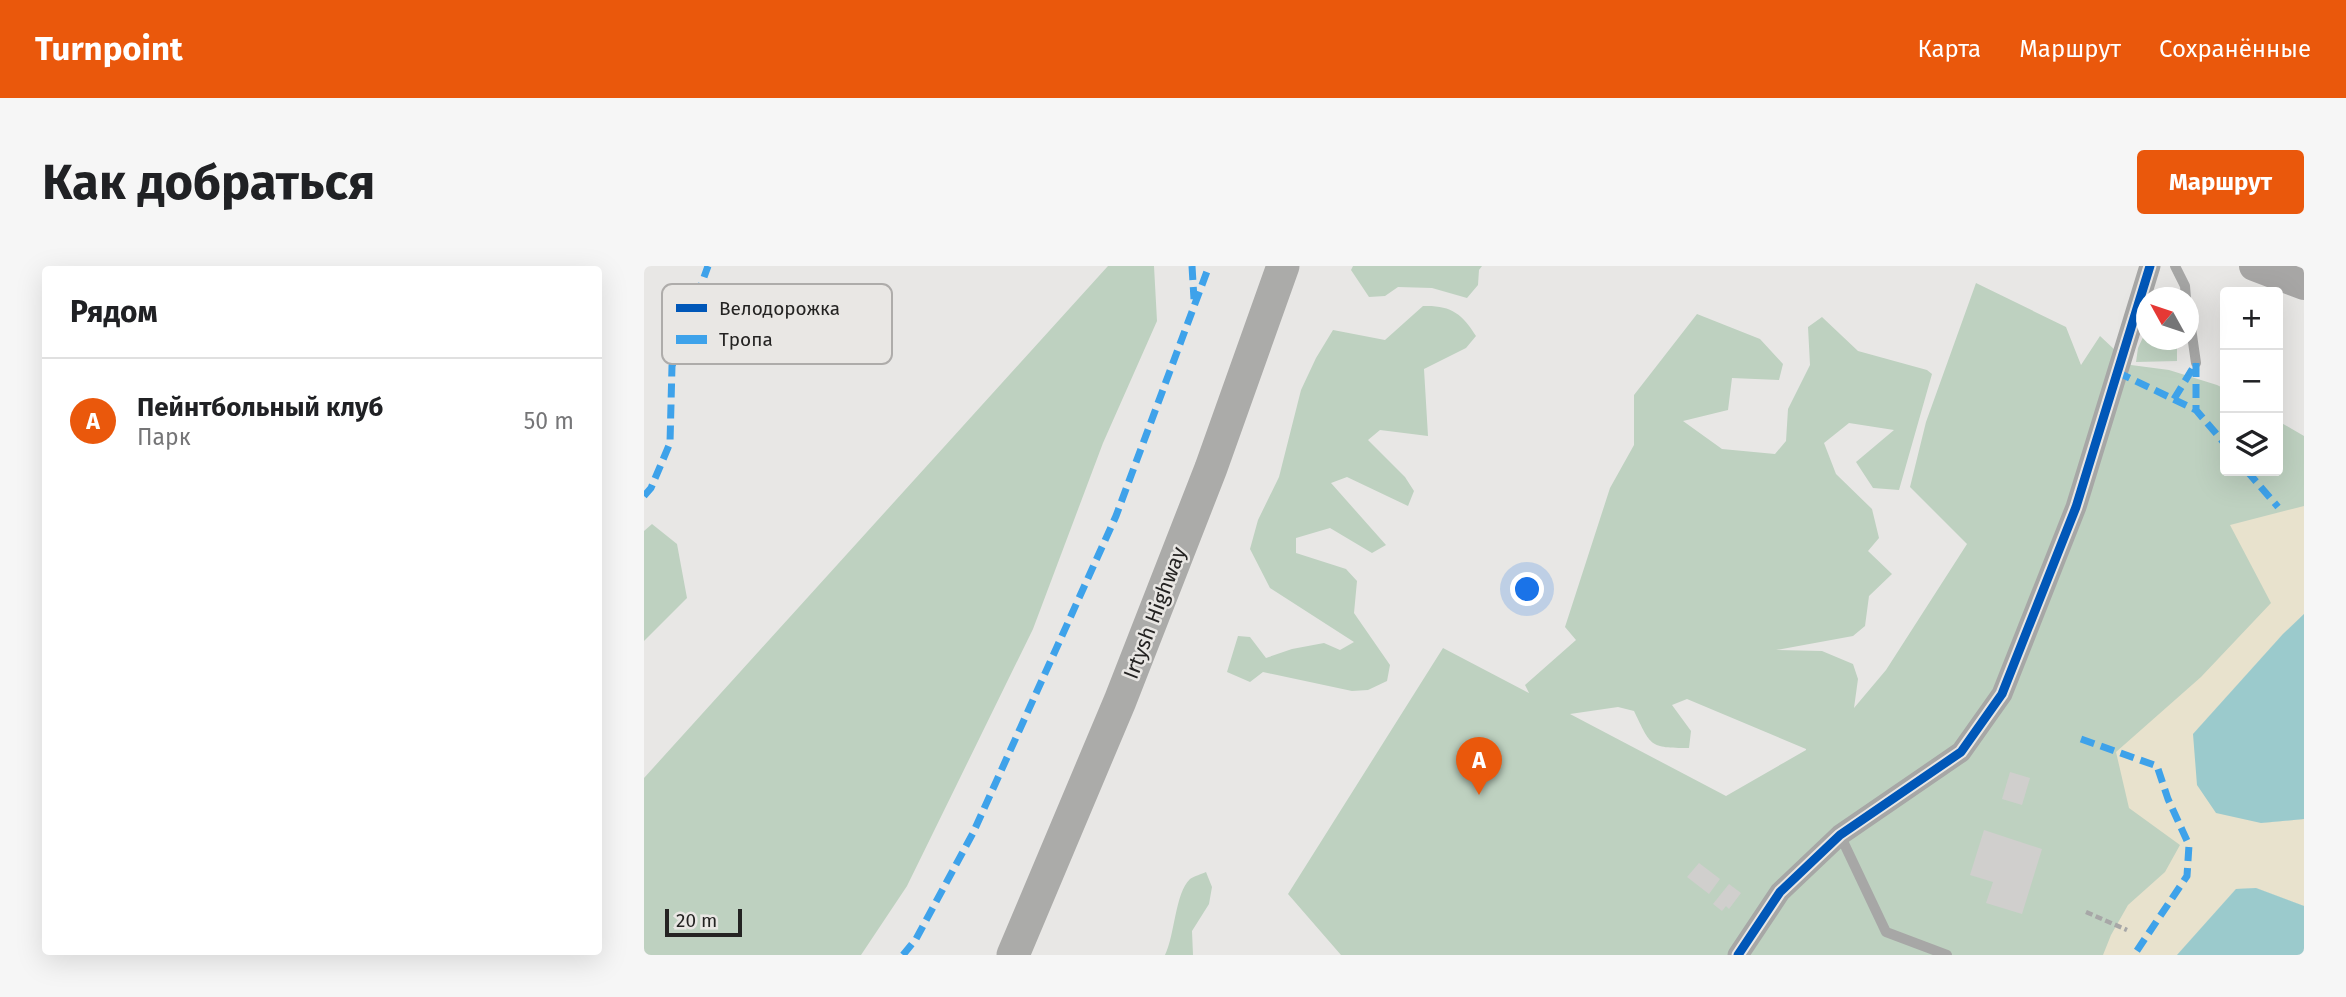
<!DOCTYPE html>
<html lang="ru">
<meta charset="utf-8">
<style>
:root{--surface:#fff;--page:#f6f6f6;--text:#202124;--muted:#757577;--line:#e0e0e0;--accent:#ea580c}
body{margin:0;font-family:"Fira Sans",sans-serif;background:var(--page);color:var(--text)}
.controls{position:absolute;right:21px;top:21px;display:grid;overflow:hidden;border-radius:7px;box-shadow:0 7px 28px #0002}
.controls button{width:63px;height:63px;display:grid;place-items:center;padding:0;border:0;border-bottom:2px solid var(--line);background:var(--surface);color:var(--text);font:35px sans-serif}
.compass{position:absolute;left:1492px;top:21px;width:63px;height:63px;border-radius:50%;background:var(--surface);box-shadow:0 7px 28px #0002;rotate:310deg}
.scale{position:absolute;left:21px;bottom:18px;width:77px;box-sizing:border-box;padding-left:7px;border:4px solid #242322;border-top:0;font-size:19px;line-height:24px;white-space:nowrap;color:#242322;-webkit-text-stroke:5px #e9e7e4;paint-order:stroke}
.you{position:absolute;left:884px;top:324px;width:24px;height:24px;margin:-18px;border:5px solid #fff;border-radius:50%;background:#1a73e8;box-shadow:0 0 0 10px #1a73e833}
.badge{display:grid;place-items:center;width:46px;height:46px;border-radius:50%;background:var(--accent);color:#fff;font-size:23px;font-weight:700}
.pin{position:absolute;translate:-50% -58px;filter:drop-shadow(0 2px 4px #0008)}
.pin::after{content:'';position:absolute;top:37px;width:24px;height:21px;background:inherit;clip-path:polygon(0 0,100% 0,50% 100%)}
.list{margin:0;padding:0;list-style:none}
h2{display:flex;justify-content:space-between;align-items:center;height:91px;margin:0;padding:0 28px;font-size:30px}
h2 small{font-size:23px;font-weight:400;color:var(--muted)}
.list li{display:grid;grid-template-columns:46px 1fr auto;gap:21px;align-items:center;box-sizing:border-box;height:126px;padding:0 28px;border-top:2px solid var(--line)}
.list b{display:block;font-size:26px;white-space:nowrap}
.list p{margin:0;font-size:23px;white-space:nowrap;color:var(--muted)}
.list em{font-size:23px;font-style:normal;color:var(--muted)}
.icon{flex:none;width:38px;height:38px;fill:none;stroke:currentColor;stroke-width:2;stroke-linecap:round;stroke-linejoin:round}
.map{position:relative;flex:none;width:1660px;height:689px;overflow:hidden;border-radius:7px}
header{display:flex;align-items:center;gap:42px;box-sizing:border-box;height:98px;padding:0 35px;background:var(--accent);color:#fff}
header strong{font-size:33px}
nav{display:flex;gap:38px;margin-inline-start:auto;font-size:24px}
.intro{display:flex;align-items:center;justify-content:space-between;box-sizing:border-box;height:168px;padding:0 42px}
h1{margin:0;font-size:49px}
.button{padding:18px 32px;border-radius:7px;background:var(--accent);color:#fff;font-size:24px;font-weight:700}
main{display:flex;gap:42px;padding:0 42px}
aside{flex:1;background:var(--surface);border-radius:7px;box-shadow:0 7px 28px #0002}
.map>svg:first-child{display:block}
.green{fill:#bed1c0;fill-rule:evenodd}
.sand{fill:#e8e2cd}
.water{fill:#9bcacc}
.building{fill:#d0cfcd}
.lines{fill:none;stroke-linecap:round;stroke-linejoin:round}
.path{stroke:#a7a7a7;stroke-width:4.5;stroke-dasharray:7 3.5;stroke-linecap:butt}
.lane{stroke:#a7a7a6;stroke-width:10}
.street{stroke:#a7a7a6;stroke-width:21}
.secondary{stroke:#a7a6a5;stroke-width:30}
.primary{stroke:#ababa9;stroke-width:33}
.quiet{stroke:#3ea2ea;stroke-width:7;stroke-dasharray:14 7;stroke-linecap:butt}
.cycleway-casing{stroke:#e9e7e4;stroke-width:13}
.cycleway{stroke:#0057b8;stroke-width:9}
.labels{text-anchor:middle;stroke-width:5;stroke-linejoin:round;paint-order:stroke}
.street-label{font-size:21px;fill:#242322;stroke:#e9e7e4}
.key{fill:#e9e7e4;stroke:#aeacaa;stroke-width:2}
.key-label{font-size:19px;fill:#242322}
</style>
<header>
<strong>Turnpoint</strong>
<nav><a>Карта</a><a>Маршрут</a><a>Сохранённые</a></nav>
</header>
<div class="intro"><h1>Как добраться</h1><a class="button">Маршрут</a></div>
<main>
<aside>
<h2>Рядом<small></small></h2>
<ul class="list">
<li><span class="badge">A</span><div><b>Пейнтбольный клуб</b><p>Парк</p></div><em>50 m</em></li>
</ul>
</aside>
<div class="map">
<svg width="1660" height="689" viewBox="0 0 1660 689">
<rect width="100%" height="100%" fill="#e8e7e5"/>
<path class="green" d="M464,0H510L513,55L459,177L389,363L263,620L217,689H0V512Z
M709,0H838L835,4L834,19L823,32L788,22L754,21L741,30L725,31L707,4Z
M1332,17L1422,61L1437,99L1456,70L1487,99L1525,104L1573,119L1581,123V205H1634V155L1660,170V348L1639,368L1549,468L1617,557L1660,553V640L1612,622L1592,623L1533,689H697L644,628L799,382L885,427L881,419L932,374L921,361L966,222L990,179V129L1053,48L1116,73L1139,98L1135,114L1088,112L1084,144L1039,155L1078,183L1131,188L1142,175L1144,143L1166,99L1164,61L1178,51L1214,85L1283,104L1288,108L1255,224L1229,222L1212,196L1250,164L1205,157L1180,177L1192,208L1228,243L1235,272L1224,285L1248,308L1225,330L1221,360L1209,370L1132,384L1178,385L1209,398L1214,413L1210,442L1242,404L1323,278L1266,221L1282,156ZM1043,433L1162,483V484L1082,530L926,448L974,441L990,445C1007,480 1005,482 1045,482L1047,465L1028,439Z
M779,40C806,39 818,47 832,70L822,82L780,103L784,170L736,164L724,174L761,211L770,225L764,240L703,211L687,217L742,279L728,287L686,262L652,272V287L702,303L713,315L710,347L746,399L743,415L724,424L708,425L619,406L606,416L583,406L594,370L606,371L622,392L648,383L680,377L696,384L710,376L626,322L606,283L614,254L635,211L657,124L672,92L689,64L741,74Z
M1502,65L1503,74H1533V95L1492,96L1494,82Z
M8,258L33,278L43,332L0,375V265Z
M562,606L568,621L565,638L548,665L549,689H521C531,669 531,627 546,613C550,610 558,608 562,606Z"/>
<path class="sand" d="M1660,240V348L1639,368L1549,468L1617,557L1660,553V640L1612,622L1592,623L1533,689H1459L1467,669L1484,639L1521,606L1536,579L1485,542L1472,486L1557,411L1627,337L1586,259Z"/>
<path class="water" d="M1660,348V553L1617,557L1572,547L1553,519L1549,468L1639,368Z
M1612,622L1660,640V689H1533L1592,623Z"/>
<path class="building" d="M1366,506L1386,512L1378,539L1358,533Z
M1340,564L1398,583L1378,648L1342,637L1349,616L1326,609Z
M1055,597L1076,613L1065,628L1043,611Z
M1085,618L1097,627L1085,643L1082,640L1078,645L1069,638Z"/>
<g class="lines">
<path class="path" d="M1442,646L1483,664"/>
<path class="lane" d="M1531,0L1541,20L1542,32
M1545,48L1552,97
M1196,569L1242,666L1303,689"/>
<path class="street" d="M1094,689L1136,626L1196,569L1317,486L1358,428L1432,241L1506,0"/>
<path class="secondary" d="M1610,0L1660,19"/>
<path class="primary" d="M369,689L476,435L567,202L639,0"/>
<path class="quiet" d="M548,0L550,33
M1552,97V144
M1473,106L1552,144L1581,178
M1530,133L1552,97
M1603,205L1634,241
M0,230L7,222L26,177L28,100L64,0
M1437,473L1513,500L1524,533L1545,579L1543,610L1490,689
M259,689L272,673L329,567L472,250L565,0"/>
<g class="cycleway-casing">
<path id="cycleway" d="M1094,689L1136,626L1196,569L1317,486L1358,428L1432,241L1506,0"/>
</g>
<use href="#cycleway" class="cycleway"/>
</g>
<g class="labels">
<g class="street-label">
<text transform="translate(511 347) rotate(-69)" y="7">Irtysh Highway</text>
</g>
</g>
<rect x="18" y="18" width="230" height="80" rx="10" class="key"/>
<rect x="32" y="38" width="31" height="8" fill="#0057b8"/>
<rect x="32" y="69" width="31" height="9" fill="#3ea2ea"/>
<g class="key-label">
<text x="75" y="49">Велодорожка</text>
<text x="75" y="80">Тропа</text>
</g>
</svg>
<div class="controls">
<button>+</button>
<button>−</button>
<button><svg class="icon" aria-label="layers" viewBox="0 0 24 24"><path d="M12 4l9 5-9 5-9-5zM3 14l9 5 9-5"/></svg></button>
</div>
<svg class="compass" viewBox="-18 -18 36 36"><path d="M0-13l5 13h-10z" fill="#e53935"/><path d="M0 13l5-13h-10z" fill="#757577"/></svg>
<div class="scale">20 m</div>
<div class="you"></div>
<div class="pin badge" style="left:835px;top:529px">A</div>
</div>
</main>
